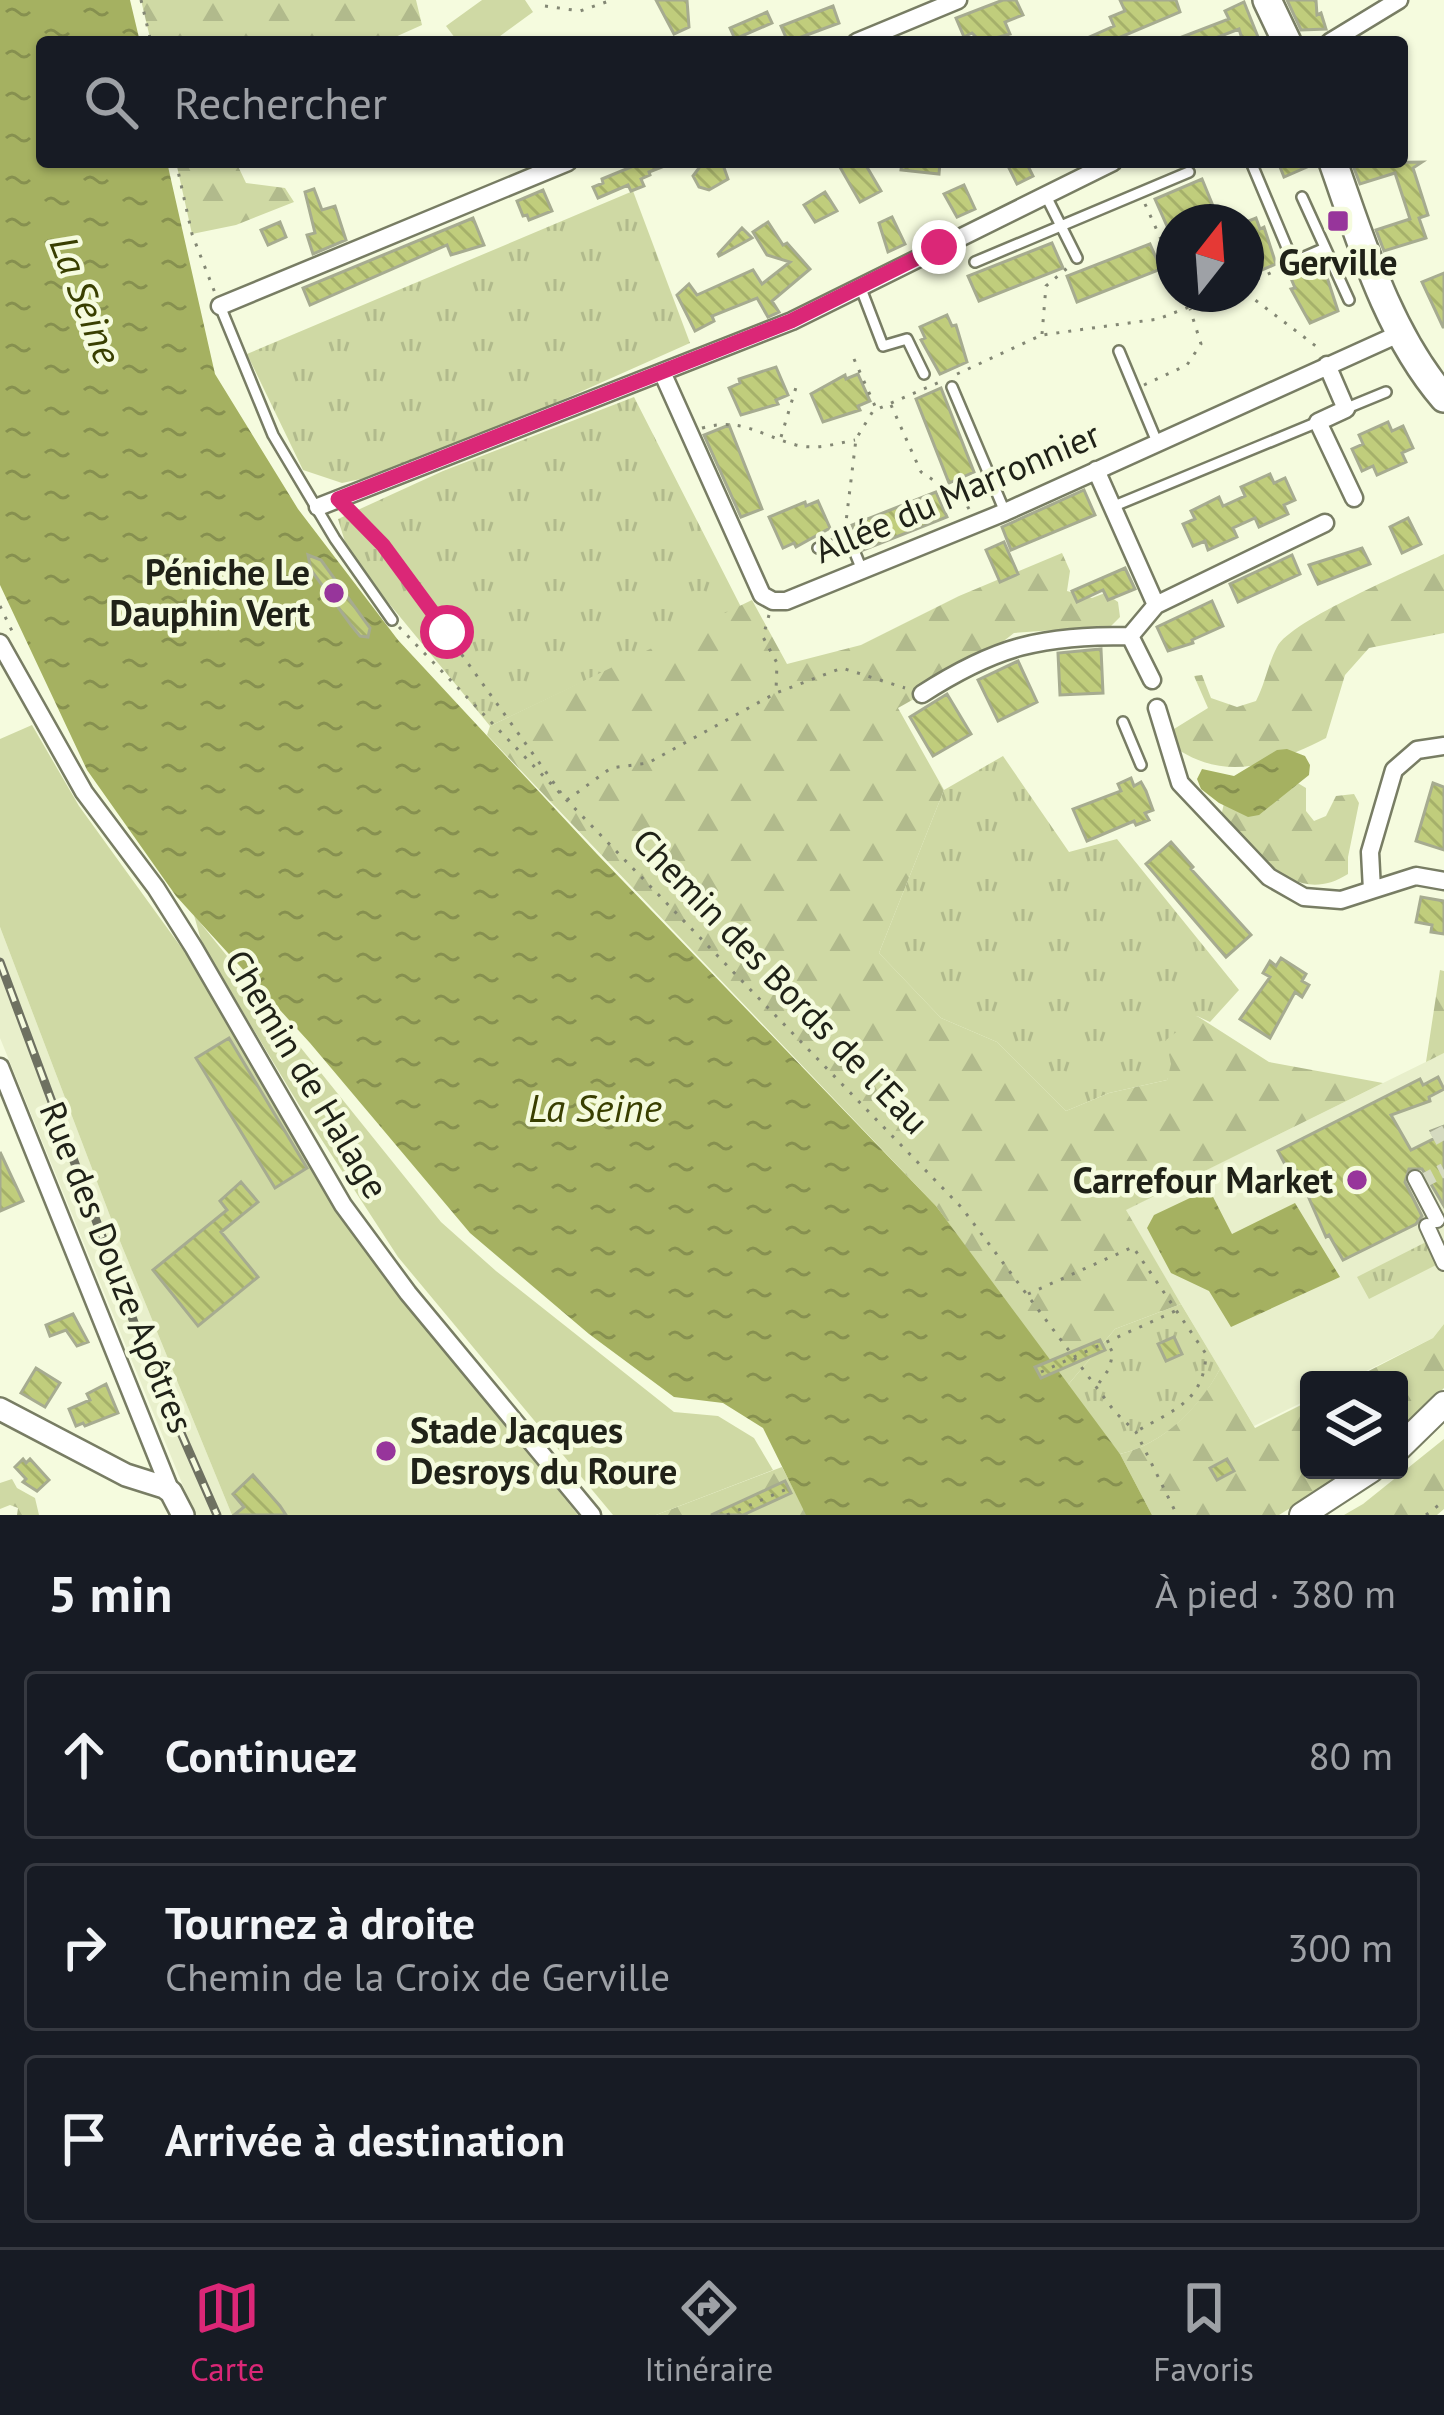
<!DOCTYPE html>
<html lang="fr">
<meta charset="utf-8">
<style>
:root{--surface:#171b24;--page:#242831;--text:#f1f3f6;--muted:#9ea1a6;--line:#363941;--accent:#db2777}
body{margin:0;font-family:"PT Sans",sans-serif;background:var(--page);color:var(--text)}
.controls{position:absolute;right:36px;bottom:36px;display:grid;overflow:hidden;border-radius:12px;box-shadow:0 3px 9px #0004}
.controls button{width:108px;height:108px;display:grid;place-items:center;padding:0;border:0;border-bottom:3px solid var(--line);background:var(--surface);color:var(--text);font:60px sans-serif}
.compass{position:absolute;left:1156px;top:204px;width:108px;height:108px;border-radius:50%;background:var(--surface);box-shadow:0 3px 9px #0004;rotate:17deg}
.stop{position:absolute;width:36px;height:36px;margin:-27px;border:9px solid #db2777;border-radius:50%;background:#fff}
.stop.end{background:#db2777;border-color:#fff;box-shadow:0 3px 12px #0008}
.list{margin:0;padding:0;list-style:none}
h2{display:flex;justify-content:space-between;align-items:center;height:156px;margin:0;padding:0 48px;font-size:51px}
h2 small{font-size:39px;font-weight:400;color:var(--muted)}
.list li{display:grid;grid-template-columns:78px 1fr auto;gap:36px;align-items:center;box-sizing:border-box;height:168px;margin:0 24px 24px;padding:0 24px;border:3px solid var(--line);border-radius:12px}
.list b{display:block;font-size:45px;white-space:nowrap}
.list p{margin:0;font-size:39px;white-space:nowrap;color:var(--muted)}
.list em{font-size:39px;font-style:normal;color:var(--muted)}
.icon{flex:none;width:66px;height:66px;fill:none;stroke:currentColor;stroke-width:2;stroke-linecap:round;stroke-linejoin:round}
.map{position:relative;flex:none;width:1444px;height:1515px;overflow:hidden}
.search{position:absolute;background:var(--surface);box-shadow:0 3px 9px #0004;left:36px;right:36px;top:36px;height:132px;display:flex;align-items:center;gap:30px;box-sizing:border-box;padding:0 42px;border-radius:12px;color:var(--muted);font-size:45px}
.sheet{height:732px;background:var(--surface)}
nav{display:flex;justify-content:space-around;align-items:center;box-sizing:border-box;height:168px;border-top:3px solid var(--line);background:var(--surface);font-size:33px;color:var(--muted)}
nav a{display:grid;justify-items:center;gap:6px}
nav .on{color:var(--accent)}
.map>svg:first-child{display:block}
.built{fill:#e8efcb}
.grass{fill:url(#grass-tufts)}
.forest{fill:url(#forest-firs)}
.park{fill:#cfd9a4}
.water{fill:url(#water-ripples)}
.building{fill:url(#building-back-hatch);stroke:#a6ab90;stroke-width:3}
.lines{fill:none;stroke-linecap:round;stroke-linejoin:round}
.pedestrian-tunnel{stroke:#d5dac0;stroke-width:14;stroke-dasharray:14 7;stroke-linecap:butt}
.service-casing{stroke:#787d64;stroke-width:14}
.pedestrian-casing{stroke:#787d64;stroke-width:18}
.minor-casing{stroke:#787d64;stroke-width:21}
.tertiary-casing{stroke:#787d64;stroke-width:26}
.secondary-casing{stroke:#787d64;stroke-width:28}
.primary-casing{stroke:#787d64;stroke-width:32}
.path{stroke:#838774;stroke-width:3;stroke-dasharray:3 9;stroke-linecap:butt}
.service{stroke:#fff;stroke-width:9}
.pedestrian{stroke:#fff;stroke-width:14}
.minor{stroke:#fff;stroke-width:16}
.tertiary{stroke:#fff;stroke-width:21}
.secondary{stroke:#fff;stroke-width:24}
.primary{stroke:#fff;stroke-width:27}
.rail-casing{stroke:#6e7161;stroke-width:9}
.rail{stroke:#f5fbde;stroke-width:4.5;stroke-dasharray:14;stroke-linecap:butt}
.route{stroke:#db2777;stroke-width:15}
.poi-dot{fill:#97359b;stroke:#f5fbde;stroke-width:4.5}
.labels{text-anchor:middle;stroke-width:9;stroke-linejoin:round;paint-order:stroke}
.poi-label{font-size:36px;font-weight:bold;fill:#202218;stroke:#f5fbde;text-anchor:end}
.street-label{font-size:36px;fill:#202218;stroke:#f5fbde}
.water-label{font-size:39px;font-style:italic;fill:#393f00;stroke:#f5fbde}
</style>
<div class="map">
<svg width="1444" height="1515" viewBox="0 0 1444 1515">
<defs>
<pattern id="grass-tufts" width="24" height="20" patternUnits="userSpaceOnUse" patternTransform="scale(3)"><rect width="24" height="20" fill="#cfd9a4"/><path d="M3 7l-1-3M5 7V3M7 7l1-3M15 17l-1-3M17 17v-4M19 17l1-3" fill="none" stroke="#b1ba8c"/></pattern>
<pattern id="forest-firs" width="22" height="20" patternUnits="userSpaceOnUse" patternTransform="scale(3)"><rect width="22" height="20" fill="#cfd9a4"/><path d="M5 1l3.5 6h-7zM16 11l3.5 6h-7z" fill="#b1ba8c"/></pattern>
<pattern id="water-ripples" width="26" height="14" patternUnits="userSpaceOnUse" patternTransform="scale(3)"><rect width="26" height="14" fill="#a5b161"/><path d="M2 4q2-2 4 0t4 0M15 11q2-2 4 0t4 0" fill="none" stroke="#86904f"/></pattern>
<pattern id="building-back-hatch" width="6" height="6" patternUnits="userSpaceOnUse" patternTransform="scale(3)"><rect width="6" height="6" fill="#c0cd7c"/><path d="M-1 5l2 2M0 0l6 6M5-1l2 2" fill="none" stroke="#a5b06a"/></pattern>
</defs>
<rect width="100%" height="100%" fill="#f5fbde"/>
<path class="built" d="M0,927L115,1229L232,1515H195L0,1038Z
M1444,1053V1324L1433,1338L1348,1380H1309V1399L1254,1426L1125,1210Z"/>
<path class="grass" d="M633,191L690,343L533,413L370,477L342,483L303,470L247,354Z
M634,397L741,607L490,726L349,555L338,519L443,471Z
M1003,756L1069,852L1117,839L1239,990L1210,1022L1197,1016L1167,1080L1109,1093L1066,1111L997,1042L941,1018L879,953L944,790Z
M1430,1240L1442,1262L1369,1299L1357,1277Z
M1181,1304L1220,1369C1200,1407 1164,1444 1120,1454L1067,1386L1115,1329Z"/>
<path class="forest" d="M141,0H416L422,25L384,42H151Z
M176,162H236L246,183L285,188L294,202L236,225L192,234Z
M1062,553L1070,571L1067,591L1092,598L1105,593L1118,602L1120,617L1111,626L1014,633L969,668L898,708L944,790L879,953L941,1018L997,1042L1066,1111L1109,1093L1167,1080L1171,1064L1166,1040L1197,1016L1269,1062L1383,1083L1126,1210L1181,1304L1115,1329L1067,1386L936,1206L487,735L490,726L752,600L787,664L861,645L959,596Z
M1444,554V633L1369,648L1345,675L1326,738C1267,768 1218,785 1161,737L1208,708L1194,676L1202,675L1211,698L1237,707L1256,701C1265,684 1268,664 1277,647C1291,620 1411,570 1444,554Z
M1286,776L1306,788V811L1314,821L1326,816L1336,796L1354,794L1359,803L1348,857V874C1295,908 1256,853 1221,817L1224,803Z
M1440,970L1444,971V1053L1426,1062Z
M1444,1324V1388L1399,1435V1380H1351L1433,1338Z
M1220,1369L1255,1428L1309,1401V1470H1352L1279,1515H1152L1120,1454C1164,1444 1199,1407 1220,1369Z
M1444,1439V1509L1437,1515H1344L1363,1504Z
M782,1467L807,1515H656Z
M12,1479L17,1488L35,1498L39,1515H17L18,1508L10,1505L0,1509V1483Z"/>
<path class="park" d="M482,0H525L533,12L492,42H458L446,26Z
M32,725L79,806L186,954L384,1274L578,1515H232L115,1229L0,927V739Z
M194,915L441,1222L496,1271L674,1412L718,1416L754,1438L773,1470L656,1515H613L398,1257L299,1105L202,944Z"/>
<path class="water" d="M0,0H130L140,42H42V162H167L215,374L298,509L398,640L597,854L936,1206L1120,1454L1152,1515H806L763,1428L723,1403L674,1397L589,1334L470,1233L310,1043L176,896L87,770L0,585Z
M1287,749L1305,756L1310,765L1309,775L1259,815L1248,817L1219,803L1201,789L1197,779L1202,769L1234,776L1277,750Z
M1209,1189L1232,1234L1295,1203L1340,1277L1231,1327L1209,1291L1171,1273L1147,1228L1154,1215Z"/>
<path class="building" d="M656,0H687L689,27L674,34Z
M1003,0H1016L1023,15L1005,22L1010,34L981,42L972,33L964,37L956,18Z
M1120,0H1176L1180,12L1109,42H1078L1114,26L1110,17L1125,11Z
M1287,0H1316L1317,15L1321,13L1326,29L1301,30Z
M1244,2L1260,42H1243L1239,29L1213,39L1214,42H1169L1229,19L1225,11Z
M833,6L839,23L788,42L781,26Z
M767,12L772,23L735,39L730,28Z
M643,162L672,163L649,172L650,175L641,179L644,186L631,191L628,185L598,198L593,187L603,183L602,179Z
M697,162H722L728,179L709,190L699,187L693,176L699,168Z
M837,162H864L881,191L860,202Z
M902,162H940L939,174L901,170Z
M1006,162H1026L1033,176L1017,184Z
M1278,162H1315L1316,163L1284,177Z
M1422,162L1413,168L1428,215L1419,218L1426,238L1384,251L1376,230L1410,219L1395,173L1360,184L1352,163Z
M1202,179L1213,206L1187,222L1167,226L1155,199Z
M964,185L975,209L957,217L944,194Z
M314,189L322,210L335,206L346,240L313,254L307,235L315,233L305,192Z
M543,190L552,211L529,220L527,215L523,216L517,201Z
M825,192L837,211L815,222L804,205Z
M892,217L905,244L888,252L879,223Z
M473,218L484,245L451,255L447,245L310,305L303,288Z
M1256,218L1260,229L1264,227L1276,264L1246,277V222Z
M280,222L286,237L268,245L261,230Z
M768,222L783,245L787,243L810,269L772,301L779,312L768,317L757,298L712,316L714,321L695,331L677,295L689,284L697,295L753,270L762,284L790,262L767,255L753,232Z
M742,228L752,238L719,256L718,254Z
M1052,243L1063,268L979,301L968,276Z
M1150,244L1161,269L1077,302L1067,276Z
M1317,264L1322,276L1326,274L1338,311L1310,323L1291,289L1295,288L1290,276Z
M1444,273V327H1443L1422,282Z
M947,315L952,326L956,325L967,362L940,374L921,340L925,338L920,327Z
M776,367L788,395L776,400L778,404L741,415L729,388L740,383L739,379Z
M858,374L870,401L858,406L860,410L823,422L811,394L845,375L846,379Z
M941,388L974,472L949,483L916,399Z
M1388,422L1392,431L1403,426L1413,448L1402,453L1406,462L1377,475L1373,466L1362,471L1352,449L1363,444L1359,435Z
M729,425L762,509L741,517L704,435Z
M1270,474L1274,483L1285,478L1295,500L1284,505L1288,514L1259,527L1255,518L1233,528L1237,537L1208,550L1205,541L1193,546L1183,524L1195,519L1191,511L1219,497L1223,506L1245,496L1241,487Z
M1084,490L1095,515L1011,550L1002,527Z
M936,492L947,517L863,550L852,525Z
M818,501L830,528L796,547L794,543L783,548L769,517L805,502L806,506Z
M1408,518L1421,544L1402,553L1390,527Z
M1004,542L1018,574L1000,582L986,550Z
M1362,548L1370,564L1318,584L1309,565Z
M308,555L321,560L362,617L370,628L368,637L360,636L351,625L311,570Z
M1292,555L1300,574L1238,602L1230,584Z
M1125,568L1135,589L1108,600L1103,590L1077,602L1072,591Z
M1212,601L1223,626L1192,640L1193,643L1168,651L1157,627Z
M1101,649L1103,693L1060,695L1058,653Z
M1018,661L1037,702L998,721L978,680Z
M947,694L971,734L933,756L910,717Z
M1131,778L1134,786L1141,782L1146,791L1153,810L1145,813L1149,820L1136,825L1134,821L1087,841L1073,809L1121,791L1118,784Z
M1433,783L1444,787V850L1416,841Z
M1171,842L1193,867L1191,869L1251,935L1226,957L1146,864Z
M1421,897L1444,901V934L1431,932L1432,925L1416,922Z
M1281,958L1306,974L1302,981L1309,985L1302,997L1295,992L1270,1038L1240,1019L1270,977L1263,973L1270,961L1276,966Z
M229,1038L307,1168L275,1188L196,1058Z
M1438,1077L1444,1089L1429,1097L1430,1101L1391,1115L1411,1150L1435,1138L1431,1131L1444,1126V1206L1422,1169H1409L1405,1182L1422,1216L1416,1224L1343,1260L1329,1235L1326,1237L1297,1171L1290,1174L1278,1151L1420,1079L1423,1085Z
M0,1152L23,1201L0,1211Z
M241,1182L258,1202L221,1232L258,1277L198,1326L153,1270L227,1210L220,1201Z
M73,1314L88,1342L77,1346L66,1330L50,1336L46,1325Z
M1174,1337L1182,1354L1166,1361L1158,1344Z
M1100,1340L1105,1350L1041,1378L1035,1367Z
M36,1368L60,1383L45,1407L21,1393Z
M106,1384L118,1413L85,1426L83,1423L76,1426L69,1409L90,1400L87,1394Z
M23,1459L26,1463L30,1459L49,1480L37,1491L23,1482L26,1479L15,1467Z
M1227,1459L1234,1471L1217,1480L1210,1468Z
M253,1475L280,1506L286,1515H234L244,1507L233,1494Z
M785,1481L791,1493L743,1515H711Z"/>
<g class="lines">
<path class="pedestrian-tunnel" d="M1436,1129L1444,1144
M1421,1182L1444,1170"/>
<g class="service-casing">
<path id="service" d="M1251,162L1293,262L1325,248
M1045,194L1077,258
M1302,197L1349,300
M975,262L1189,172
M860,286L883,346L907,339L924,374
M220,306L273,435L335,539L392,620
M1119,351L1157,442
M952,387L1005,512
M1347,408L1386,392
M1112,507L1318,422
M818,548L844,543L853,548L862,570
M1123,722L1141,765"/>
</g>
<g class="pedestrian-casing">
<path id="pedestrian" d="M1415,1178L1437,1220
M1427,1226L1444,1263"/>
</g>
<g class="minor-casing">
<path id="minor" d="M857,42L958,0
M1330,42L1399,0
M220,306L568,162
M1327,365L1346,409L1318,422L1354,498
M662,372L762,595L773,601H786L1005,512L1401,333
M1096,470L1156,605L1130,636L1152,680
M318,507L792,321L1113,162
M1156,605L1325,523
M0,643L84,792L156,888L194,948L343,1205L408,1293L592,1515
M922,694C998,645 1041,636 1130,636
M1157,708L1180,783L1269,877L1304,897L1341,900L1372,890L1370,852L1394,770L1417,750L1444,746
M1372,890L1416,876L1444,881
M0,1067L171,1492"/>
</g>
<g class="tertiary-casing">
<path id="tertiary" d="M0,1409L126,1475L164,1487L171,1492L183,1515"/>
</g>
<g class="secondary-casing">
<path id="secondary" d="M1399,1448L1444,1404
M1302,1515L1371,1470"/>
</g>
<g class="primary-casing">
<path id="primary" d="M1267,0L1287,42
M1333,162C1361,241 1388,333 1444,398"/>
</g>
<path class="path" d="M141,0L151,42
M545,6L580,11L612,0
M176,162L192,234L215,293
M1145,204L1165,248L1174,259
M1246,284L1281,268
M1246,293L1321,350
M1042,334L1046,286L1071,265
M854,359L875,406
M957,374L1042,335L1158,319L1223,294
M1144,385L1187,365L1201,344L1190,309
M891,405L921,472L964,500L969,509
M702,428C741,417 760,435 796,445C816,450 835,444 855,440
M781,437L797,384
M351,513L383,545L561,793
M845,530L856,439L873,411L942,381
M0,606L12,631
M769,615L763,637L777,663L776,691
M399,627L962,1208L1115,1412L1136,1432L1177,1515
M567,800L611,768L648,763L776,693L842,668L905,688
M1028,1294L1133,1247L1206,1354C1204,1401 1174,1410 1137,1431
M1041,1372L1175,1311
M1099,1383L1109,1369L1113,1353L1108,1344
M727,1515L787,1489
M1426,1515L1444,1501"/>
<use href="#service" class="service"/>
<use href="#pedestrian" class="pedestrian"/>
<use href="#minor" class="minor"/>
<use href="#tertiary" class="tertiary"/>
<use href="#secondary" class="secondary"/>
<use href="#primary" class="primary"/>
<g class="rail-casing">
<path id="rail" d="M0,962L142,1344L217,1515"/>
</g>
<use href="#rail" class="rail"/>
</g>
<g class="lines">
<path class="route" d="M447,632L383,545L338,499L791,321L939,247"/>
</g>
<g class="poi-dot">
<rect x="1326" y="209" width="24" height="24" rx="6"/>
<circle cx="334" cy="593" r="12"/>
<circle cx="1357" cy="1180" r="12"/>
<circle cx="386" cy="1451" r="12"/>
</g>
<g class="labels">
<g class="poi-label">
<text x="1338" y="275" text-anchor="middle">Gerville</text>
<text x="310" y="585">Péniche Le<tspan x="310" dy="41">Dauphin Vert</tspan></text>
<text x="1333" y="1193">Carrefour Market</text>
<text x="410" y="1443" text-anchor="start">Stade Jacques<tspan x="410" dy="41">Desroys du Roure</tspan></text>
</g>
<g class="street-label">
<text transform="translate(957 492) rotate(-23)" y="13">Allée du Marronnier</text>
<text transform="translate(781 981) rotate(46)" y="13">Chemin des Bords de l’Eau</text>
<text transform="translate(307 1074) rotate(59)" y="13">Chemin de Halage</text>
<text transform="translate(117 1267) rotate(68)" y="13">Rue des Douze Apôtres</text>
</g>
<g class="water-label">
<text transform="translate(86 300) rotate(69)" y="14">La Seine</text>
<text x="595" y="1122">La Seine</text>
</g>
</g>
</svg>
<div class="controls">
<button><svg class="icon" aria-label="layers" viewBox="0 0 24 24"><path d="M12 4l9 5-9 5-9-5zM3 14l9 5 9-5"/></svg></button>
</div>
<svg class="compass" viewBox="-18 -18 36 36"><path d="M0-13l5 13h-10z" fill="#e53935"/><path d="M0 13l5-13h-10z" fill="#9ea1a6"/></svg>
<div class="stop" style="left:447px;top:632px"></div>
<div class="stop end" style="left:939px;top:247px"></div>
<div class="search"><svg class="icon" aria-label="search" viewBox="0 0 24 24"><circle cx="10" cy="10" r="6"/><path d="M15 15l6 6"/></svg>Rechercher</div>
</div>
<section class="sheet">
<h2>5 min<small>À pied · 380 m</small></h2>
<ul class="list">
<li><svg class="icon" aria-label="ahead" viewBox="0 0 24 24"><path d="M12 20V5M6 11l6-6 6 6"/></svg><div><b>Continuez</b></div><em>80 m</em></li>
<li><svg class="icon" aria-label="right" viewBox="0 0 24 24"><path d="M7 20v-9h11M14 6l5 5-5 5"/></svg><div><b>Tournez à droite</b><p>Chemin de la Croix de Gerville</p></div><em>300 m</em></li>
<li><svg class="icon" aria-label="arrive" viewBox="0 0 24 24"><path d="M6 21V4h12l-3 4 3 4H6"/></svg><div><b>Arrivée à destination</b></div></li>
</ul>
</section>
<nav>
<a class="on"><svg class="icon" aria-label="map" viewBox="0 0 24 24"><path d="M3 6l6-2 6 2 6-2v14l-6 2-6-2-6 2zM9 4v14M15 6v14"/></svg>Carte</a>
<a><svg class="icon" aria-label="directions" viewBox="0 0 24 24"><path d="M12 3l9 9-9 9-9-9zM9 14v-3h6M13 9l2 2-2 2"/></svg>Itinéraire</a>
<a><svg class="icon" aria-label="saved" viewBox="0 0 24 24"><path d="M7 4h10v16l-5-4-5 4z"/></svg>Favoris</a>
</nav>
